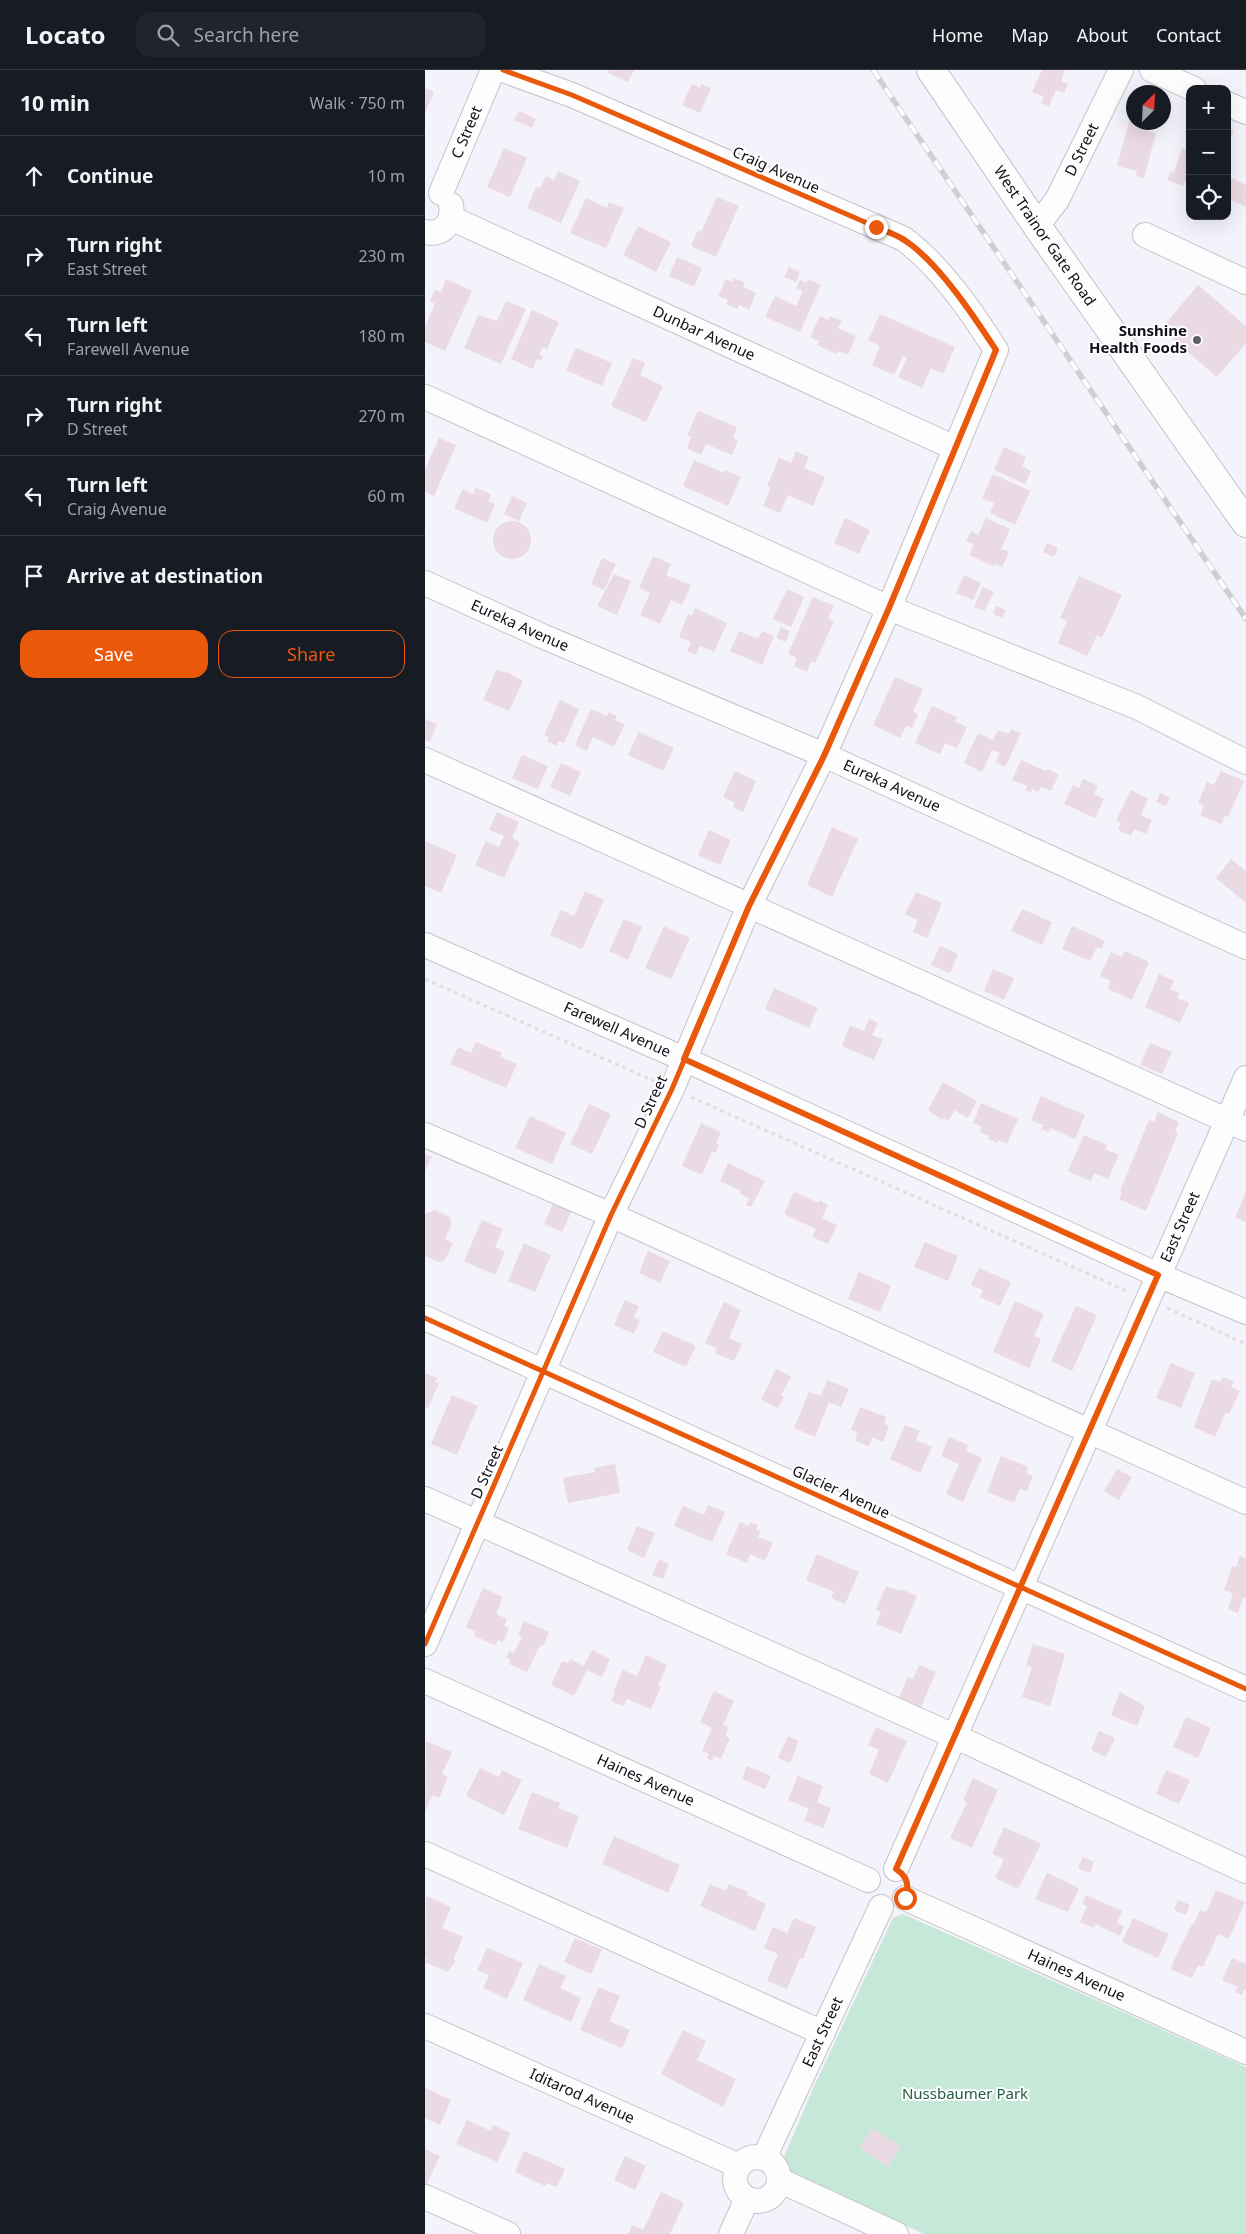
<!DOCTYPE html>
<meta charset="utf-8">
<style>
:root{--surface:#171b24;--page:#20242c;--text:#f1f3f6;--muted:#9ea1a6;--line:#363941;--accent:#ea580c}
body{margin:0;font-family:"Noto Sans",sans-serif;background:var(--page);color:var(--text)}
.controls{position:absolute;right:15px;top:15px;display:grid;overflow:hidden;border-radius:10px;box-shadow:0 5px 20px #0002}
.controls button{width:45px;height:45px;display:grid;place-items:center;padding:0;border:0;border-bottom:1px solid var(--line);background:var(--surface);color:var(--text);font:25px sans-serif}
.compass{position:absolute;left:701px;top:15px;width:45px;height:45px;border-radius:50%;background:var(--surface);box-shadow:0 5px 20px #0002;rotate:24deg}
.stop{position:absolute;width:15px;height:15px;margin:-11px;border:4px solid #ea580c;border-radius:50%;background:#fff}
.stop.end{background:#ea580c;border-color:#fff;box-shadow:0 1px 5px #0008}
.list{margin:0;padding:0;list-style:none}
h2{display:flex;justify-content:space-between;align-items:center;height:65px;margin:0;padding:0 20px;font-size:21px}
h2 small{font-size:16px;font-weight:400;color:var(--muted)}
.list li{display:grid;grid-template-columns:32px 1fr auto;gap:15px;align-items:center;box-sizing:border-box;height:80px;padding:0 20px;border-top:1px solid var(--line)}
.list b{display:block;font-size:19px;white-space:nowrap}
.list p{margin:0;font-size:16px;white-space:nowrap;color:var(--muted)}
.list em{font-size:16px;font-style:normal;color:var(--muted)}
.actions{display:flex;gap:10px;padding:15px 20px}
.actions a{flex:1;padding:11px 0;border:1px solid var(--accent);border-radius:15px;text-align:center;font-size:18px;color:var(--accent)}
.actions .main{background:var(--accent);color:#fff}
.icon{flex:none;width:28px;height:28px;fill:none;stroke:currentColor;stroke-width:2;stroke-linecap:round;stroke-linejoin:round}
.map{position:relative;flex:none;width:821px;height:2164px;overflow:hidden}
header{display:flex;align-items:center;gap:30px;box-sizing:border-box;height:70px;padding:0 25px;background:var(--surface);border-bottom:1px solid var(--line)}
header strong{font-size:24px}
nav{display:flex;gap:28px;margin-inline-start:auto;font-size:18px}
.search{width:350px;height:45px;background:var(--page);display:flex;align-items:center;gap:12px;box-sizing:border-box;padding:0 18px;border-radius:15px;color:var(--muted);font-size:19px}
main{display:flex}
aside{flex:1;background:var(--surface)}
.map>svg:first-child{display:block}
.green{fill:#c6e8d9}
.building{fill:#eadae3}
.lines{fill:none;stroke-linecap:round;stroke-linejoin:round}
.minor-casing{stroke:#c4c2ca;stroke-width:26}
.major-casing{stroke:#c4c2ca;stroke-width:30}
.path{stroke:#dfdee0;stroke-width:3;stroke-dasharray:4 4;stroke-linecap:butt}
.minor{stroke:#fdfdfe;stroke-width:24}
.major{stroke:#fdfdfe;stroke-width:28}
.rail-casing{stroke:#cfced1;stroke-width:5.5}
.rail{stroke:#fefefe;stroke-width:4;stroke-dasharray:11;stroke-linecap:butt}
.cycleway-casing{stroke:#fefefe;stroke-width:8}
.cycleway{stroke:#e8590c;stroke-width:5}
.route{stroke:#ea580c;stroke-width:6}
.poi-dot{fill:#605e66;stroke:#fefefe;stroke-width:2}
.labels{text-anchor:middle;stroke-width:4;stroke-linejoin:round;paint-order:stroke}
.street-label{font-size:15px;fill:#110e17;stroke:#fefefe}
.poi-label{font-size:15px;font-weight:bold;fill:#110e17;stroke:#fefefe;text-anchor:end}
.park-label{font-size:15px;fill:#235d43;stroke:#fefefe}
</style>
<header>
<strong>Locato</strong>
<div class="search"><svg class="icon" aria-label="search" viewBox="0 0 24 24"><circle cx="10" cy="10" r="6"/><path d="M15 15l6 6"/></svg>Search here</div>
<nav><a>Home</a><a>Map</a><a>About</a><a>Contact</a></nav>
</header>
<main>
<aside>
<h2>10 min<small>Walk · 750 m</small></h2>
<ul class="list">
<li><svg class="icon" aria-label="ahead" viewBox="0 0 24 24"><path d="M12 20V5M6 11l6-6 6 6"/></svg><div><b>Continue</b></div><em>10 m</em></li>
<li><svg class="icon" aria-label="right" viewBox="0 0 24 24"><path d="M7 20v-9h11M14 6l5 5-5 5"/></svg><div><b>Turn right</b><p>East Street</p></div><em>230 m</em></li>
<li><svg class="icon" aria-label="left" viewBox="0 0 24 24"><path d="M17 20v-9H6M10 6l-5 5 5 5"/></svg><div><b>Turn left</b><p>Farewell Avenue</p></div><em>180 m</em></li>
<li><svg class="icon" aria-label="right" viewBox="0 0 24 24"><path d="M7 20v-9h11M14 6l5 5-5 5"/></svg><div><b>Turn right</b><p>D Street</p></div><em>270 m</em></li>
<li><svg class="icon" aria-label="left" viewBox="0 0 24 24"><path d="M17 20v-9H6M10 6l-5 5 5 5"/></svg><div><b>Turn left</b><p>Craig Avenue</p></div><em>60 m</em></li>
<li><svg class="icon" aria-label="arrive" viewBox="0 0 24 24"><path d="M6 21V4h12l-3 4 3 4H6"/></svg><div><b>Arrive at destination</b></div></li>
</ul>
<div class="actions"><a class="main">Save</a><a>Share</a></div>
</aside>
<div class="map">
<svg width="821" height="2164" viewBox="0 0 821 2164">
<rect width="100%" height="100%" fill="#f4f2fa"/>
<path class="green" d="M478,1844L821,1997V2164H499L361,2099L359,2087L387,2021L468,1848Z"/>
<path class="building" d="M184,0H209L203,12L183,3Z
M617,0H640L636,11L643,14L639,23L631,20L624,36L616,33L619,27L607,22Z
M267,14L275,18L276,14L286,18L275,43L257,35Z
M0,18L9,22L0,43Z
M94,41L111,49L107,58L89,50Z
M706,45L708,46V52H724L722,61L731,63L719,108L711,106L712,101L692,96Z
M802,57L809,60L802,74Z
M79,78L102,88L85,127L62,117Z
M757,78L765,81V113L760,111L758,116L742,110L746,101L749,103Z
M133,101L155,111L136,153L102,138L111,117L115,118L121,106L129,110Z
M807,108L821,115V137L802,128V119Z
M292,127L314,136L291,187L266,176L273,160L276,162Z
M161,128L182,138L184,132L199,138L181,178L145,163Z
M213,156L246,172L231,202L198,185Z
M252,187L277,198L269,217L244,206Z
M364,197L375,202L371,212L359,207Z
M309,208L320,213L318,217L331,223L324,240L314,235L312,239L301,234L303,230L293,226L301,209L307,212Z
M21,209L47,221L20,281L0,272V257L10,234L5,231L10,220L16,222Z
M383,209L396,215L375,262L340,247L350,226L371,236L378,221L371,218L375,210L382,213Z
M773,215L821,256V273L792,307L736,259Z
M81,231L101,239L76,294L39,278L53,245L72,251Z
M107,240L134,252L122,279L118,277L114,284L118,286L116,291L112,289L108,299L86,289Z
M455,244L530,277L518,304L506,298L497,318L473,307L482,288L478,286L469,305L447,295L455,276L443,270Z
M395,246L403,250L405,246L417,251L413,258L431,266L423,285L413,281L411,284L392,275L394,271L385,267Z
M151,278L187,293L177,316L141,300Z
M208,288L220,293L215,305L238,316L221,352L186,336Z
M273,341L312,357L308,368L313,370L307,385L281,374L276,385L262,378L266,367L262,365Z
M14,368L31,375L9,426L0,422V400Z
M579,377L601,387L597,396L606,401L600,414L569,400Z
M371,381L384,387L379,398L400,407L388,436L363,425L355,443L338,436L346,417L342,416L354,388L366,393Z
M269,390L299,403L300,400L316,407L303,436L258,416Z
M568,404L605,421L590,455L565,443L569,433L557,428Z
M51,418L66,424L63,431L70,434L62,453L29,438L38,419L48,424Z
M87,426L102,433L94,451L79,444Z
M420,448L445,460L434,484L409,473Z
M561,448L585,459L576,479L584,482L577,497L569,494L568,496L544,485L549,474L541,471L546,461L553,465Z
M68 470a19 19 0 1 1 38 0a19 19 0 1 1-38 0Z
M622,473L633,478L629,487L618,482Z
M228,486L246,494L241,505L266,515L257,535L246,530L235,554L215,545L225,523L214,518Z
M177,488L191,494L179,520L166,514Z
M189,504L206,511L192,545L172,536Z
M539,505L556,513L548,530L531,523Z
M654,506L697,525L677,568L672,565L662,586L633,573L642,551L635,548Z
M558,517L569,522L559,541L549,537Z
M362,519L379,527L366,557L348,549Z
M388,527L409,536L403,548L409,551L390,593L386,591L382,602L369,596L372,588L363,584Z
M571,536L581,540L577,548L568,544Z
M270,538L302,553L289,582L275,576L271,585L262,581L266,572L254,567L263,544L267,546Z
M356,557L365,561L361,572L351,568Z
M314,561L333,569L337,561L349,566L337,595L305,581Z
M72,599L80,603V601L98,611L84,641L58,630Z
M470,607L498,619L488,641L493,644L487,658L481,656L475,668L448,655Z
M135,630L154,639L139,673L133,671L131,676L122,671L124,667L119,665Z
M507,636L532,647L530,652L542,657L532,678L520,673L515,684L490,673Z
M166,639L182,646L183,642L192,646L190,650L200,654L189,677L168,667L162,681L150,675Z
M0,649L12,654L5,672L0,670Z
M586,659L596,663L580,697L570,692L575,683L567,680L557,702L539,693L553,663L568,670L573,660L583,664Z
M214,662L249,678L238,701L203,685Z
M97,685L123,696L113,719L87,708Z
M596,690L621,701L623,699L634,705L626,721L616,717L613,722L608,719L606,722L600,720L602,716L587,710Z
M136,693L156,702L145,726L125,717Z
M310,701L331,711L318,742L308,737L310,733L298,727Z
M796,701L819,711L803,747L800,746L796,754L775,745L779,736L773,733L782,712L789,715Z
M658,709L673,716L669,724L679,729L670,748L639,734L648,715L654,718Z
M706,720L723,729L716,745L727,750L721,764L709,759L706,766L693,760L696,753L691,751Z
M735,723L745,728L741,736L731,732Z
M72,742L94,752L87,768L95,772L79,808L50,795L61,771L74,777L79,766L64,760Z
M407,757L433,769L407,827L382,815Z
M284,760L306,770L295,795L273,785Z
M0,771L32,785L16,823L0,816Z
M806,789L821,801V833L791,808Z
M160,821L179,830L157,879L125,865L136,840L149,846Z
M491,822L517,833L502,868L488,862L493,850L480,844Z
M597,839L627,852L617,875L586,861Z
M199,849L217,857L203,890L184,881Z
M239,856L265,868L246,909L220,898Z
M647,856L680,871L676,879L672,877L665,891L637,879Z
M515,876L533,884L525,903L506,895Z
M700,881L724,892L707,930L683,919L686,911L675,906L686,882L697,887Z
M568,899L589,908L579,930L559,921Z
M734,904L749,911L745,919L754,923L752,928L764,933L755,953L720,937Z
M349,918L393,938L384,958L340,939Z
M444,949L453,953L447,965L458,969L449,990L417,976L425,955L439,961Z
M51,972L77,983L75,987L92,994L81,1018L25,994L33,977L46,983Z
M725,973L747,982L737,1004L715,995Z
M518,1012L552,1031L543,1048L529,1040L524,1051L518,1048L517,1050L503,1040Z
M616,1026L660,1045L650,1069L625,1058L624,1062L616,1059L618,1055L606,1050Z
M556,1033L593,1049L582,1074L574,1070L572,1073L563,1069L564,1066L555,1062L557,1057L548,1053Z
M164,1034L186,1044L167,1084L145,1074Z
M733,1042L754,1052L750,1061L753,1063L721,1141L694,1129L697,1122L695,1121L724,1050L729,1052Z
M105,1046L141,1063L127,1094L90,1078Z
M276,1053L296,1062L291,1074L294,1075L290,1083L287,1081L277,1105L257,1096Z
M659,1065L682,1075L680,1079L694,1085L683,1109L669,1103L666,1111L643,1101Z
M0,1084L7,1087L0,1101Z
M303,1093L340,1111L326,1137L321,1135L324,1128L315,1124L316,1121L295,1111Z
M369,1122L394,1133L395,1130L403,1135L397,1148L412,1155L403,1174L387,1167L391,1159L359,1144Z
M821,1122V1152L810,1147Z
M129,1132L147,1140L137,1162L119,1154Z
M10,1140L25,1147L26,1156L20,1169L28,1173L20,1190L14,1192L0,1186V1144Z
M57,1150L78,1159L70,1177L80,1182L70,1205L39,1191Z
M500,1172L533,1186L523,1211L489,1197Z
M99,1173L126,1185L110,1222L83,1211Z
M223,1181L245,1191L235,1213L214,1203Z
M554,1198L586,1212L575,1236L555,1227L558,1220L546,1215Z
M434,1202L466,1216L455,1242L423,1229Z
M200,1230L214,1236L209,1247L215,1250L209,1264L189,1255Z
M590,1231L619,1244L609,1266L616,1269L604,1298L568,1282Z
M299,1232L316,1240L304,1268L317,1274L309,1291L290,1283L292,1278L280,1273Z
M651,1236L672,1245L647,1301L626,1291Z
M238,1261L271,1276L261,1297L228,1282Z
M746,1293L770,1303L756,1338L731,1328Z
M351,1299L366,1306L356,1326L359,1327L353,1338L336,1330Z
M0,1303L12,1308L10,1312L14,1313L3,1338L0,1337Z
M798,1307L809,1312L806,1317L815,1321L804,1344L801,1342L790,1367L769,1357L787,1309L795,1312Z
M402,1310L424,1319L416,1337L404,1332L390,1367L369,1358L384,1322L396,1326Z
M27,1325L53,1336L32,1385L6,1374Z
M435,1337L461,1347L459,1354L464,1356L458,1372L447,1367L444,1376L430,1371L432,1362L426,1360Z
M480,1355L495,1361L491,1370L507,1377L495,1403L465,1389Z
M524,1367L543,1375L541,1381L557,1388L538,1432L521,1424L534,1394L516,1386Z
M576,1386L603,1397L601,1403L608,1406L602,1421L595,1419L589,1433L562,1422Z
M190,1394L195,1423L143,1433L138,1408L170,1402L169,1398Z
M692,1399L707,1407L694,1430L679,1421Z
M283,1435L300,1442L287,1472L249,1456L258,1436L279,1445Z
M315,1452L324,1456L325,1452L333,1455L331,1459L335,1461L333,1467L348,1473L340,1491L325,1484L322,1493L301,1484Z
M212,1456L230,1463L219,1488L202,1480Z
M392,1484L434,1502L420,1534L406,1528L409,1522L381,1510Z
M815,1486L821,1489V1528L818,1527L813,1543L803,1539L808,1523L799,1520L807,1496L811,1497Z
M234,1489L244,1494L238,1509L227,1505Z
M461,1516L475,1521L476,1519L492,1526L476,1564L451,1554L456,1542L451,1539Z
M58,1518L78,1527L71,1544L82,1549L79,1556L84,1558L78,1572L73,1570L70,1575L49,1566L51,1562L41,1557Z
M99,1551L124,1562L118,1576L115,1575L102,1602L84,1594L86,1590L81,1588L84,1581L89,1583L97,1567L93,1565Z
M608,1574L640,1584L625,1636L597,1627L607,1597L601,1595Z
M167,1580L185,1589L177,1607L162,1600L149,1626L126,1615L137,1591L143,1593L145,1589L159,1596Z
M221,1585L242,1595L233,1615L236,1617L226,1639L202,1629L199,1636L186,1631L190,1623L188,1622L198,1600L212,1606Z
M494,1595L511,1602L494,1642L472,1632L483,1607L488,1609Z
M289,1621L309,1631L298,1655L304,1657L300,1666L305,1668L296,1689L289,1686L287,1691L282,1688L284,1684L277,1681L287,1658L275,1652Z
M695,1622L720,1636L712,1656L686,1645Z
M761,1647L786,1658L773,1688L748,1677Z
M451,1657L482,1671L463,1713L444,1704L454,1680L443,1675Z
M674,1661L690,1668L681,1687L666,1680Z
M363,1666L374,1671L365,1693L353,1688Z
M1,1671L27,1682L17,1704L23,1707L14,1728L7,1725L0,1742Z
M322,1696L346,1706L340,1719L317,1709Z
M55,1698L74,1707L77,1700L97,1710L79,1745L41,1726Z
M741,1700L765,1710L754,1734L731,1724Z
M373,1706L398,1716L392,1732L406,1738L398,1758L379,1751L384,1739L363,1730Z
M548,1708L573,1720L547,1778L525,1768L542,1732L538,1730Z
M107,1722L135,1733L133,1738L154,1746L142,1778L93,1759Z
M579,1757L616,1774L593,1819L570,1808L579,1789L567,1784Z
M189,1766L255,1795L243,1823L177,1794Z
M658,1787L669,1792L665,1803L653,1798Z
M622,1803L654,1818L643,1842L610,1829Z
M285,1814L301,1821L304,1814L323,1822L322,1825L341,1834L330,1861L275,1836Z
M791,1820L820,1832L804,1869L793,1864L778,1897L773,1895L767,1908L745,1899L767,1853L769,1854L775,1840L781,1842Z
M661,1825L697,1841L692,1853L699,1856L695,1866L670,1854L669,1858L655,1852L662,1836L657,1834Z
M1,1826L26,1837L17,1858L38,1867L28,1890L31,1891L23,1902L0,1892L2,1887L0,1886Z
M753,1830L765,1835L761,1845L749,1840Z
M369,1848L391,1857L378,1889L375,1888L362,1919L342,1911L353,1884L339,1878L348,1857L362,1863Z
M708,1848L744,1864L733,1888L697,1872Z
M150,1868L177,1880L166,1904L139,1892Z
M62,1878L98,1893L82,1929L58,1918L64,1905L52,1900Z
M807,1888L821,1894V1920H819L817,1925L810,1922L813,1917L797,1910Z
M114,1894L141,1906L135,1918L156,1928L146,1952L98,1930Z
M174,1917L195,1926L184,1951L205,1960L197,1978L155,1960Z
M258,1960L281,1971L272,1990L311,2009L298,2037L236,2004Z
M0,2018L26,2030L15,2055L0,2048Z
M42,2050L66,2061L68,2055L86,2063L72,2092L31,2074Z
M447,2058L476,2077L463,2097L434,2077Z
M0,2079L15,2086L0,2118Z
M99,2081L140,2099L132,2117L122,2113L120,2116L90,2102Z
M200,2086L221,2096L210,2120L189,2110Z
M236,2122L259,2133L245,2164H203L207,2155L218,2160Z"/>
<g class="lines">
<g class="minor-casing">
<g id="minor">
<path d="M727,0L769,19"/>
<path d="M802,34L821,42"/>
<path id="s1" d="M16,123L68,0"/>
<path id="s2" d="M26,148L530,378"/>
<path id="s3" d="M612,156L632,130L696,0"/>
<path d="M0,162C18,166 29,152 26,135"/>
<path d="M720,165L821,212"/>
<path d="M0,327L464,538L712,637L821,692"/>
<path id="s4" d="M0,513L117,566L399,685L821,877"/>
<path d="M0,690L821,1059"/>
<path id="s5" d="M0,875L259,989L733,1205L821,1242"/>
<path d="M0,1065L186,1145L821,1432"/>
<path d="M0,1248L821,1619"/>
<path d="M0,1429L529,1666L821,1801"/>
<path d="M0,1574L186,1145L247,1019L324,836L399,685L464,538L571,280C546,241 517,198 479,169L147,25L78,0"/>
<path id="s6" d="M0,1611L443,1810"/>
<path d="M0,1784L398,1963"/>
<path id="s7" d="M471,1799L821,1008"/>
<path id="s8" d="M480,1828L821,1982"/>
<path id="s9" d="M0,1956L314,2096"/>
<circle cx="332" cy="2109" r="22"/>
<path id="s10" d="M339,2088L456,1837"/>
<path d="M354,2110L471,2164"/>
<path d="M0,2127L83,2164"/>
<path d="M306,2164L322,2129"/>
</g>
</g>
<g class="major-casing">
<g id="major">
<path id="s11" d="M506,0L612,156L821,453"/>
</g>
</g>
<path class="path" d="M0,909L229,1011
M266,1027L704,1222
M742,1238L821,1274"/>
<use href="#minor" class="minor"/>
<use href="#major" class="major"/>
<g class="rail-casing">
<path id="rail" d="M448,0L821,549"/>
</g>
<use href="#rail" class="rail"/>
<g class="cycleway-casing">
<path id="cycleway" d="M0,1248L821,1619
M0,1574L186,1145L247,1019L324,836L399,685L464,538L571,280C546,241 517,198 479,169L147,25L78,0"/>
</g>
<use href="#cycleway" class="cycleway"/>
</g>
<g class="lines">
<path class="route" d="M451,157C460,161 471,164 479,170C512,190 550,248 571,280L464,538L399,686L324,836L259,989L733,1205L471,1799C482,1806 485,1816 480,1828"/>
</g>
<circle class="poi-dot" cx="772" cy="270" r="5"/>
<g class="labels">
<g class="street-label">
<text dy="5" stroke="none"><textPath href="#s1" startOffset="66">C Street</textPath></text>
<text dy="5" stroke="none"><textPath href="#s3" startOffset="89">D Street</textPath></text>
<text transform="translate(351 100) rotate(24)" y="5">Craig Avenue</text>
<text dy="5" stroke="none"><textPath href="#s11" startOffset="201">West Trainor Gate Road</textPath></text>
<text dy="5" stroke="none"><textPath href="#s2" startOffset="278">Dunbar Avenue</textPath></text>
<text dy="5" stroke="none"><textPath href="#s4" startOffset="104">Eureka Avenue</textPath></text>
<text dy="5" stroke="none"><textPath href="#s4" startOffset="509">Eureka Avenue</textPath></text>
<text dy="5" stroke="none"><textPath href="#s5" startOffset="210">Farewell Avenue</textPath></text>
<text transform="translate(226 1032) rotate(-65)" y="5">D Street</text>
<text dy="5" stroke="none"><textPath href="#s7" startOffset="702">East Street</textPath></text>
<text transform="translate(62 1402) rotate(-66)" y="5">D Street</text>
<text transform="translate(416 1422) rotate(25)" y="5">Glacier Avenue</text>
<text dy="5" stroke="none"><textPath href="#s6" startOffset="242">Haines Avenue</textPath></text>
<text dy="5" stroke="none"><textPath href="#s8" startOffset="188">Haines Avenue</textPath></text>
<text dy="5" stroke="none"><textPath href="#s10" startOffset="139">East Street</textPath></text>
<text dy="5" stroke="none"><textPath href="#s9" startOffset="172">Iditarod Avenue</textPath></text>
</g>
<g class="poi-label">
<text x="762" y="266">Sunshine<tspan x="762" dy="17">Health Foods</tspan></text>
</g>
<g class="park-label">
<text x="540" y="2029">Nussbaumer Park</text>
</g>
</g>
</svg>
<div class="controls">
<button>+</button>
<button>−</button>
<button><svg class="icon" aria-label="locate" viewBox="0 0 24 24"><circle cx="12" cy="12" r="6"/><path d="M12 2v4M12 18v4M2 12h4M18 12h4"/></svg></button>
</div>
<svg class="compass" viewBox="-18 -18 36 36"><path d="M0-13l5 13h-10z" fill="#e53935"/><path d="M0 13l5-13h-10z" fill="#9ea1a6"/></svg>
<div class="stop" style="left:480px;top:1828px"></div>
<div class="stop end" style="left:451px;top:157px"></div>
</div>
</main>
